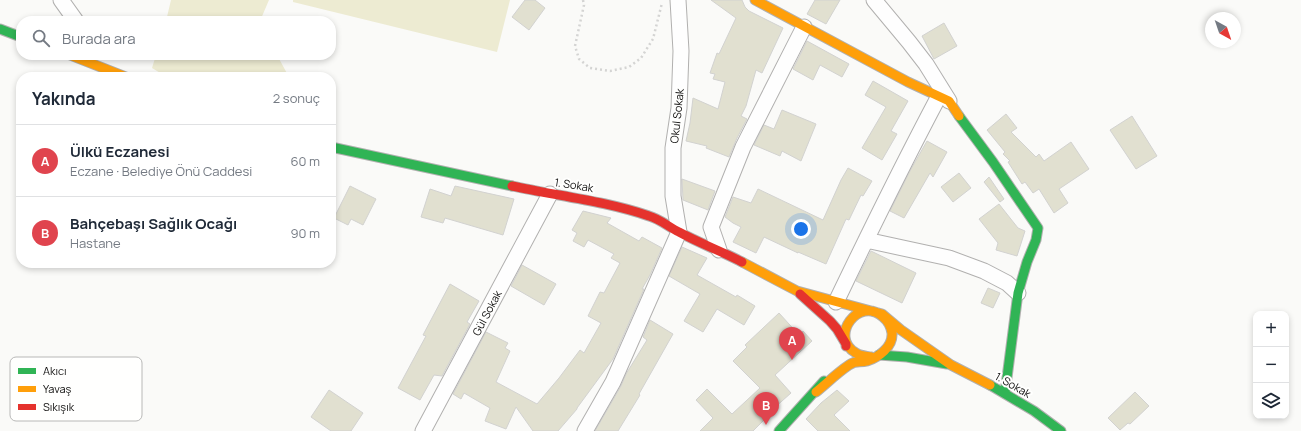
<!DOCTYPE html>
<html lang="tr">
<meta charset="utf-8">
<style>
:root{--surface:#fff;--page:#f2f2f3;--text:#1f2937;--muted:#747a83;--line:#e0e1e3;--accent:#1a73e8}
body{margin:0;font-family:Manrope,sans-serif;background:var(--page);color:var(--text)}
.controls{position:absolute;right:12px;bottom:12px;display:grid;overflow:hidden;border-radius:8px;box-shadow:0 2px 6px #0003}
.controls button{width:36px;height:36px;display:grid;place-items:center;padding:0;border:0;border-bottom:1px solid var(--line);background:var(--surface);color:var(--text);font:20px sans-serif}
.compass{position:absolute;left:1205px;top:12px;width:36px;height:36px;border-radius:50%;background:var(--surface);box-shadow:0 2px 6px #0003;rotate:140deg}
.you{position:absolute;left:801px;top:229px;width:14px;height:14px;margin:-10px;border:3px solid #fff;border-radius:50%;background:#1a73e8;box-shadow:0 0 0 6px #1a73e833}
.badge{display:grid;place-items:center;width:26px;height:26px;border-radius:50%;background:var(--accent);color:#fff;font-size:13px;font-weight:700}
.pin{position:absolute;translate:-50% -33px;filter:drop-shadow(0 1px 2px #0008)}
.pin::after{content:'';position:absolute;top:21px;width:14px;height:12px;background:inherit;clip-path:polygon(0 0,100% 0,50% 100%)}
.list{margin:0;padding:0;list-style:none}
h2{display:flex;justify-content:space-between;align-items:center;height:52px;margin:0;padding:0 16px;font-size:17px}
h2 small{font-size:13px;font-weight:400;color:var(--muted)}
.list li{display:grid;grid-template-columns:26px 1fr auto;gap:12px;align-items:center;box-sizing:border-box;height:72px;padding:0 16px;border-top:1px solid var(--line)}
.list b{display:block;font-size:15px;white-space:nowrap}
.list p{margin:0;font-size:13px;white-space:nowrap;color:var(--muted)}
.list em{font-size:13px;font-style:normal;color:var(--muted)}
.icon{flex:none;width:22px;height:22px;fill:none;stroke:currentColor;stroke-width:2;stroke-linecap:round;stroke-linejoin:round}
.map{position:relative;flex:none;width:1301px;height:431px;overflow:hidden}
.search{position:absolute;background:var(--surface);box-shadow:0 2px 6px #0003;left:16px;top:16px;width:320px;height:44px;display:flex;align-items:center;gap:10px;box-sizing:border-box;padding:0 14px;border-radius:16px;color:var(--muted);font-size:15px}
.panel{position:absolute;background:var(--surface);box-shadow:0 2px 6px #0003;left:16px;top:72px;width:320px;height:196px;border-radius:16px}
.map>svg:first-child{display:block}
.green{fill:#edebd2}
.building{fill:#e1e0d0;stroke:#d2d2d0}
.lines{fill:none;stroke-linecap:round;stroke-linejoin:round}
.street-casing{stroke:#b1b0af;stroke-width:17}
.fast-casing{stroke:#b1b0af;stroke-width:11}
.slow-casing{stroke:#b1b0af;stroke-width:11}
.jam-casing{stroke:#b1b0af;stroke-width:11}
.path{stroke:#d4d4d3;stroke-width:2.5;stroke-dasharray:2 3;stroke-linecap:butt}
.street{stroke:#fefefe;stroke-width:15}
.fast{stroke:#30b455;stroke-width:9}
.slow{stroke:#ff9f0a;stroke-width:9}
.jam{stroke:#e5322d;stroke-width:9}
.labels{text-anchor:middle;stroke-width:4;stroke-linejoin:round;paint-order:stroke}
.street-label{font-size:11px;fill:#131211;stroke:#fffffe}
.key{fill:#fffffe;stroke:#b8b8b7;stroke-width:1}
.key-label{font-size:11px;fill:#131211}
</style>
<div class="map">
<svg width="1301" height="431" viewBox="0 0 1301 431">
<rect width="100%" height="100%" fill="#fafaf8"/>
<path class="green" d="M171,0H269L260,21H166Z
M293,0H510L497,52L293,2Z
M156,55H277L289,77H167L152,68Z"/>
<path class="building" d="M525,0H535L545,8L529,30L512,17Z
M711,0H742L745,7L749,11L783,28L762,73L756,70L746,106L741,116L747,119L737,138L729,157L706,148L707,146L686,141L690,123L693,98L718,109L725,82L713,79L715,74L710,73L717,53L719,54L736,18Z
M815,0H840L826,24L807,14Z
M944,23L957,46L934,59L922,36Z
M807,41L849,64L842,77L820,65L813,80L793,69Z
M873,81L908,101L891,131L897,134L882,160L862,148L886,107L865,95Z
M782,110L816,124L801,161L782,151L780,156L754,145L764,125L774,129Z
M1006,114L1017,128L1011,132L1036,157L1039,154L1044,161L1071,142L1089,169L1059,189L1068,203L1054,213L1039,189L1033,193L1025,182L1022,184L1008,162L1010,161L1003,154L1005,152L987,130Z
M1132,116L1157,156L1136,169L1110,130Z
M927,141L947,152L933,177L930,173L904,218L890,211L911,169Z
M848,168L872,181L863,196L861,195L849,220L846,219L826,264L798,252V253L764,237L756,253L733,242L741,227L733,223L725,217L733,197L751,203L758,189L823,220L841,180Z
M959,173L971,188L953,202L941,187Z
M989,177L1004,199L1000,202L984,182Z
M682,179L715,191L708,210L683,200Z
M350,186L376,199L363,225L351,219L348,225L334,218Z
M455,186L514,199L503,235L445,218L443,223L421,217L430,189L451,196Z
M999,204L1018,228L1025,231L1017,256L996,250L998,243L979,219Z
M583,211L611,218L607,223L639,241L642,237L662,248L650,275L642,289H644L613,359L577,408V409L558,431H533L516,407L506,429L485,421L490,408L464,393L461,399L453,394L486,332L508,343L505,348L510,351L496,382L537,404L559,378L580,350L584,353L601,323L588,316L600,292L604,293L620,263L611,258L614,254L588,240L584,247L573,241L577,233L572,230Z
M682,247L707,258L697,275L736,297L737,295L755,306L744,325L717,309L703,332L684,321L700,294L669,276Z
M871,251L916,273L902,303L856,281Z
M522,265L556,284L544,305L511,286Z
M450,284L479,301L467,322L470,324L442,376L434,375L420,400L398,388L426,336L423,335Z
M988,288L1000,293L993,308L981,303Z
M779,313L799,335L803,331L812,341L775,375L791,393L773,409L774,410L753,431H700L713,418L696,400L707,389L732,414L760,388L733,361L747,347L745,345Z
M650,320L673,334L639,394L640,395L618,431H595L621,386L626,374L647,340L643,337Z
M329,390L363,413L351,431H331L311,417Z
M837,390L849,401L834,415L850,431H818L806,419L821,403Z
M1135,392L1149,406L1130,424L1128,423L1120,430L1108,418Z"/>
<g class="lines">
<g class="street-casing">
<path id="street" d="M61,0L76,21
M874,0L909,42L926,64L949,101
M866,240L949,258L984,271L1007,283L1018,293
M719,250L711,227L743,147L804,27
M836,302C869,233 903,164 939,96
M423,431L550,194
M585,431L613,382L679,232L673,196V148L679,108L681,51L678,0"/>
</g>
<g class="fast-casing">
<path id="fast" d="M0,29L21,37
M959,116L993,162L1038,228L1036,240L1027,262L1018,293L1005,393
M331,147L512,186
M879,355L907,357L947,364
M990,385L1034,411L1061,431
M779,431L824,381"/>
</g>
<g class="slow-casing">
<path id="slow" d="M755,0L908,82L949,101L959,116
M70,55L126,77
M742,262L797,291L882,314L901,330L951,365L990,385
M816,392C827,383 837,373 849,365C856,360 860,363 867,361C879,357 893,347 892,333C891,327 888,321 883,317C859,295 828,337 856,353C860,356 866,356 871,357"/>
</g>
<g class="jam-casing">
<path id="jam" d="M512,186C558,196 605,201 649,216C660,219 669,227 679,232C699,243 721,251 742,262
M800,294L830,321L837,329L846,344V346"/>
</g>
<path class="path" d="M583,0L584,5L575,46L579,59L590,68L610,71L629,67L641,58L653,39L662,3"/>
<use href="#street" class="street"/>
<use href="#fast" class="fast"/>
<use href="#slow" class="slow"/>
<use href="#jam" class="jam"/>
</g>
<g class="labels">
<g class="street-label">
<text transform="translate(677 116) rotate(-84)" y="4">Okul Sokak</text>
<text transform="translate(574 185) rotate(9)" y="4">1. Sokak</text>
<text transform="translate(487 313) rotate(-62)" y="4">Gül Sokak</text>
<text transform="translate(1013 385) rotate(30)" y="4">1. Sokak</text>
</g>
</g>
<rect x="10" y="357" width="132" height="64" rx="6" class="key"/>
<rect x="18" y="368" width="18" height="6" fill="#30b455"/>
<rect x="18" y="386" width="18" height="6" fill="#ff9f0a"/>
<rect x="18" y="404" width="18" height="6" fill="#e5322d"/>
<g class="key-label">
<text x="43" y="375">Akıcı</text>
<text x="43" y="393">Yavaş</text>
<text x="43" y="411">Sıkışık</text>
</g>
</svg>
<div class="controls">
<button>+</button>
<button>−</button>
<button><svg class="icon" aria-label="layers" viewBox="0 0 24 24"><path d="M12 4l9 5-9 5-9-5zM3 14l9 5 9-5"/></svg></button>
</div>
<svg class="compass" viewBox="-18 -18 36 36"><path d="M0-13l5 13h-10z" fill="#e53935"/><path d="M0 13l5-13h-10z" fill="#747a83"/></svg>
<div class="you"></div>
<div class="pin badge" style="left:792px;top:360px;background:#e0444e">A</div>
<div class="pin badge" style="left:766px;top:425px;background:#e0444e">B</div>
<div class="search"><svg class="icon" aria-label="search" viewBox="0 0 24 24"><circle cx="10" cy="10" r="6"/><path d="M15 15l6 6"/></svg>Burada ara</div>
<section class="panel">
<h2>Yakında<small>2 sonuç</small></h2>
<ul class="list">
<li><span class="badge" style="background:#e0444e">A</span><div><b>Ülkü Eczanesi</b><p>Eczane · Belediye Önü Caddesi</p></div><em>60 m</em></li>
<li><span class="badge" style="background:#e0444e">B</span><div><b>Bahçebaşı Sağlık Ocağı</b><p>Hastane</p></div><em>90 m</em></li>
</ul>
</section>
</div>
